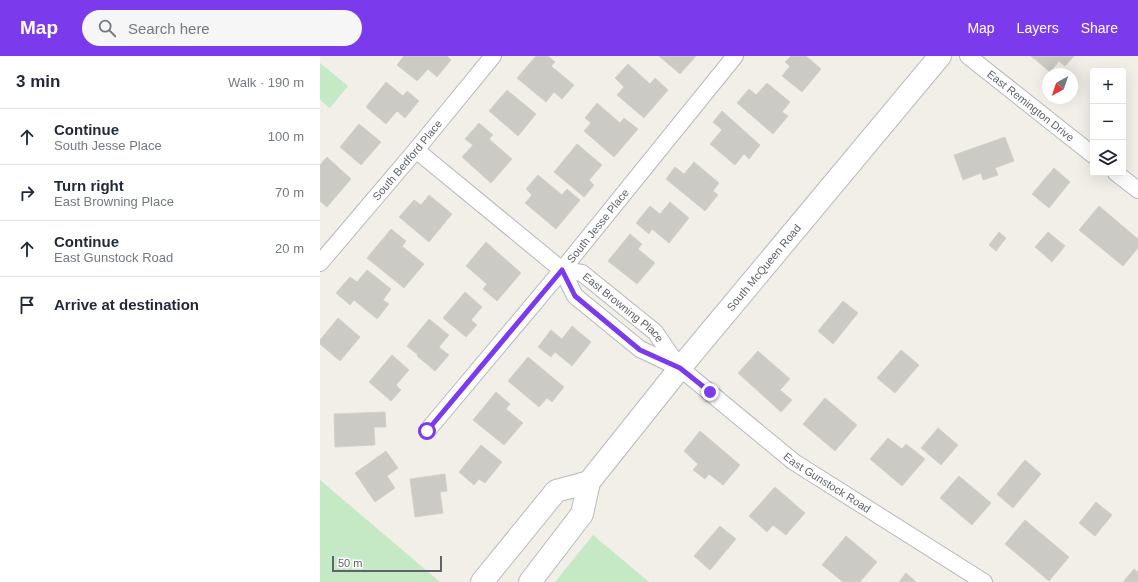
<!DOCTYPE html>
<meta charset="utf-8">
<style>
:root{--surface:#fff;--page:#f6f6f7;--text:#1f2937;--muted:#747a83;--line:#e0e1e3;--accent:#7c3aed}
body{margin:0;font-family:Helvetica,sans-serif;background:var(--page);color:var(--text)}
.controls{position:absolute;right:12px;top:12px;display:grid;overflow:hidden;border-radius:4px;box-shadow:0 4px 16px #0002}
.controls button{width:36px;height:36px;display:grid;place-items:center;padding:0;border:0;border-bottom:1px solid var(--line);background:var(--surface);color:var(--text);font:20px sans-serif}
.compass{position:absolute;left:722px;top:12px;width:36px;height:36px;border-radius:50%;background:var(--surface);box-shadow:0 4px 16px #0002;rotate:220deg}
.scale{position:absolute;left:12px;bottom:10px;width:110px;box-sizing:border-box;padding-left:4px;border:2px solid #5f6368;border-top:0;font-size:11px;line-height:14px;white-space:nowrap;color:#5f6368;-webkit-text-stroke:3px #fff;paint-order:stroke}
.stop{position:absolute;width:12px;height:12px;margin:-9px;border:3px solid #7c3aed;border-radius:50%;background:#fff}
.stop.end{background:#7c3aed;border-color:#fff;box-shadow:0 1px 4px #0008}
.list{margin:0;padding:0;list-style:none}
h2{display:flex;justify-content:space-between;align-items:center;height:52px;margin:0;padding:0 16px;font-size:17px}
h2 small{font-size:13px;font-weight:400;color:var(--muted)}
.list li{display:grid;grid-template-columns:26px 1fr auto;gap:12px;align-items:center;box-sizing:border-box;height:56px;padding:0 16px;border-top:1px solid var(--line)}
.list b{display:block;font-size:15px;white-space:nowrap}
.list p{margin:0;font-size:13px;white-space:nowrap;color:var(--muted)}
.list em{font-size:13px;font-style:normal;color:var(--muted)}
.icon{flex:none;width:22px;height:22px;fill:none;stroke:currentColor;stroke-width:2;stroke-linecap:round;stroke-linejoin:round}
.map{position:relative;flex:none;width:818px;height:526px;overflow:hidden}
header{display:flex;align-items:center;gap:24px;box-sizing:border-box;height:56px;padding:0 20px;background:var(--accent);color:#fff}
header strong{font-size:19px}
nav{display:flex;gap:22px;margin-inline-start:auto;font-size:14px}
.search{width:280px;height:36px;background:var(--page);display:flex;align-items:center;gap:10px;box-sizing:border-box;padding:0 14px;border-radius:22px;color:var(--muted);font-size:15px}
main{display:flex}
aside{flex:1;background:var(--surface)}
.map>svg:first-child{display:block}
.green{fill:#c5e8c5}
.building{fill:#cccac5;stroke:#d6d1c6}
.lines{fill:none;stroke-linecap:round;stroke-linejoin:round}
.minor-casing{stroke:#b5b8bc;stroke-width:18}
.secondary-casing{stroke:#b6babf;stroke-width:24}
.minor{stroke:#fff;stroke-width:16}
.secondary{stroke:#fff;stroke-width:22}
.route{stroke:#7c3aed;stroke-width:5}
.labels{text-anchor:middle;stroke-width:3;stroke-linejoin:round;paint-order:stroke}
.street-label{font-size:11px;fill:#5f6368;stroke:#fff}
</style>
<header>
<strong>Map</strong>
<div class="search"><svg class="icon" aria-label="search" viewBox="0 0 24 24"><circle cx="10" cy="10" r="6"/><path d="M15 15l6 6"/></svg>Search here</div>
<nav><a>Map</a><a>Layers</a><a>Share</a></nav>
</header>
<main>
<aside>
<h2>3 min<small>Walk · 190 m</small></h2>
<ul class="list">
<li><svg class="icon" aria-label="ahead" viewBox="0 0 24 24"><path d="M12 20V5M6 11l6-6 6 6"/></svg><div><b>Continue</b><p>South Jesse Place</p></div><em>100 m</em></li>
<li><svg class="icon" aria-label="right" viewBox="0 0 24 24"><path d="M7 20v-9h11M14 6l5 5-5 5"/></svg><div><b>Turn right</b><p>East Browning Place</p></div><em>70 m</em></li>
<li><svg class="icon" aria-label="ahead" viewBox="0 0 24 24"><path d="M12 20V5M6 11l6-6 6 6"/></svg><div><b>Continue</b><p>East Gunstock Road</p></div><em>20 m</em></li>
<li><svg class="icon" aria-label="arrive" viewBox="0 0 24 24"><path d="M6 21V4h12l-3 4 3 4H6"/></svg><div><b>Arrive at destination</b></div></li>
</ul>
</aside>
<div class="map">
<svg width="818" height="526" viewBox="0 0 818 526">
<rect width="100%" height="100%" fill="#f1efe8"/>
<path class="green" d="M0,7L28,30L10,52L0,44Z
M0,424L120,526H0Z
M273,479L329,526H235Z"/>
<path class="building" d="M84,0H127L131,4L117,21L108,13L97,25L77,9Z
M216,0H228L235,6L231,10L254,29L242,43L234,36L226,46L197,22Z
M339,0H376L360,18Z
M471,0H486L501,13L482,36L462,20L470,10L465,6Z
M711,0H754L745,10L739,5L730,16Z
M308,8L330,28L335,22L348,34L324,62L297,39L304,31L295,22Z
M66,26L83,40L87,35L99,45L85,62L77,55L66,68L46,51Z
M447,27L470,46L462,56L468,60L453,78L417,47L429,33L436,39Z
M187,34L216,58L198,80L169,55Z
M277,47L300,67L304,62L318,73L294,101L264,75L271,67L265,62Z
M402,55L440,89L429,103L424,98L415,109L390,88L402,74L393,66Z
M159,67L173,79L169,83L192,103L171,127L142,101L153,89L145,83Z
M39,68L61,86L41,109L20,91Z
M685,81L694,105L675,112L678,119L663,124L661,117L643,124L634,99Z
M257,88L282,109L269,124L274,129L264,141L234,116Z
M7,101L31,123L7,151L0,145V109Z
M374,106L399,127L393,135L398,139L385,155L346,123L355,111L364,118Z
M734,112L750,126L729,152L712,138Z
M218,119L242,139L247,133L260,144L236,173L205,147L212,139L206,133Z
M109,139L132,158L109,186L79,161L94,144L101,149Z
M350,146L369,162L349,187L332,173L329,178L316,167L330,150L340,158Z
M779,150L818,183V192L803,210L759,174Z
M71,173L86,185L82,190L104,208L84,232L47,202Z
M679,176L686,182L676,195L669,189Z
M728,176L745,190L732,206L715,191Z
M310,178L322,188L318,193L335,207L317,228L288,205Z
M166,186L201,217L177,245L163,233L167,228L146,210Z
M47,214L71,233L63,244L69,248L57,263L34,244L30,249L16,237L30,221L37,226Z
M145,236L162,251L151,264L157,269L146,281L123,262Z
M523,245L538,257L513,288L498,275Z
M18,262L40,281L20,305L0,288V284Z
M109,263L129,279L119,291L129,299L115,315L97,300L98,299L87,290Z
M252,270L271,286L252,310L235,296L231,301L218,291L231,274L242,283Z
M581,294L599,309L575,337L557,322Z
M438,295L470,323L460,334L472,344L461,356L418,317Z
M72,299L89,314L76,329L81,334L71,345L49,326Z
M208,301L244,331L232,346L227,342L219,351L188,325Z
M176,336L190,348L186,353L203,367L184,389L153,364Z
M505,342L537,369L515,395L483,368Z
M65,356L66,371H54L55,389L15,391L14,358Z
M618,372L638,389L621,409L601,392Z
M380,375L420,409L403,429L389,418L385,423L373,414L378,408L364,395Z
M568,382L582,393L586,388L605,403L582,430L550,403Z
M161,389L182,406L165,427L159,423L154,429L139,416Z
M66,395L78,412L67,420L75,432L55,446L35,417Z
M705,404L721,418L693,452L677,438Z
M125,418L127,435L120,436L123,457L95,461L90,423Z
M639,420L671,447L652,469L620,442Z
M455,431L485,457L466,479L453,469L447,476L429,460Z
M776,446L792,459L775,480L759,467Z
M705,464L749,501L729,525L685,488Z
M400,470L416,483L390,514L374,500Z
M526,480L557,506L540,526H523L502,509Z
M814,513L818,516V526H803Z
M586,517L596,526H579Z"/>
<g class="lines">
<g class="minor-casing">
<g id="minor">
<path id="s1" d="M648,0L773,99"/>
<path id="s2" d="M96,94L242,214L255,240L320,293L360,312L474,406L664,526"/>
<path d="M796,117L818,134"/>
<path id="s3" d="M0,207L96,94L173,0"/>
<path id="s4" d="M242,214L262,217L335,276L359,311"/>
<path id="s5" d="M107,375L242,214L415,0"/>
</g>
</g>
<g class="secondary-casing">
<g id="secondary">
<path d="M162,526L236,435L269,426"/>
<path id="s6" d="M210,526L262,458L269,426L360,312L620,0"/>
</g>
</g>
<use href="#minor" class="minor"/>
<use href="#secondary" class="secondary"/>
</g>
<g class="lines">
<path class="route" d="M107,375L242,214L255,240L320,294L360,312L390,336"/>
</g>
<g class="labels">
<g class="street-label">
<text dy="4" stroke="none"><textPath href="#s1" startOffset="80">East Remington Drive</textPath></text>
<text dy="4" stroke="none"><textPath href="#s3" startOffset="135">South Bedford Place</textPath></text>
<text dy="4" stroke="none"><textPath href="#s5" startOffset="267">South Jesse Place</textPath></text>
<text dy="4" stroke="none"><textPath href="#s6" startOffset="395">South McQueen Road</textPath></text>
<text dy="4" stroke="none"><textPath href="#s4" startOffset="74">East Browning Place</textPath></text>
<text dy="4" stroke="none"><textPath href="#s2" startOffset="533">East Gunstock Road</textPath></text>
</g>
</g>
</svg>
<div class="controls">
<button>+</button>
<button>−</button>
<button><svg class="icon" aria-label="layers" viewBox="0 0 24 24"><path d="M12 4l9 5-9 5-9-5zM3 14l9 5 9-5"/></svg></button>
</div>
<svg class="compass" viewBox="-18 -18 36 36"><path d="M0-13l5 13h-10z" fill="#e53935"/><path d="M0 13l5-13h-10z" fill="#747a83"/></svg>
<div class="scale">50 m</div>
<div class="stop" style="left:107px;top:375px"></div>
<div class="stop end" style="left:390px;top:336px"></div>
</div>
</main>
